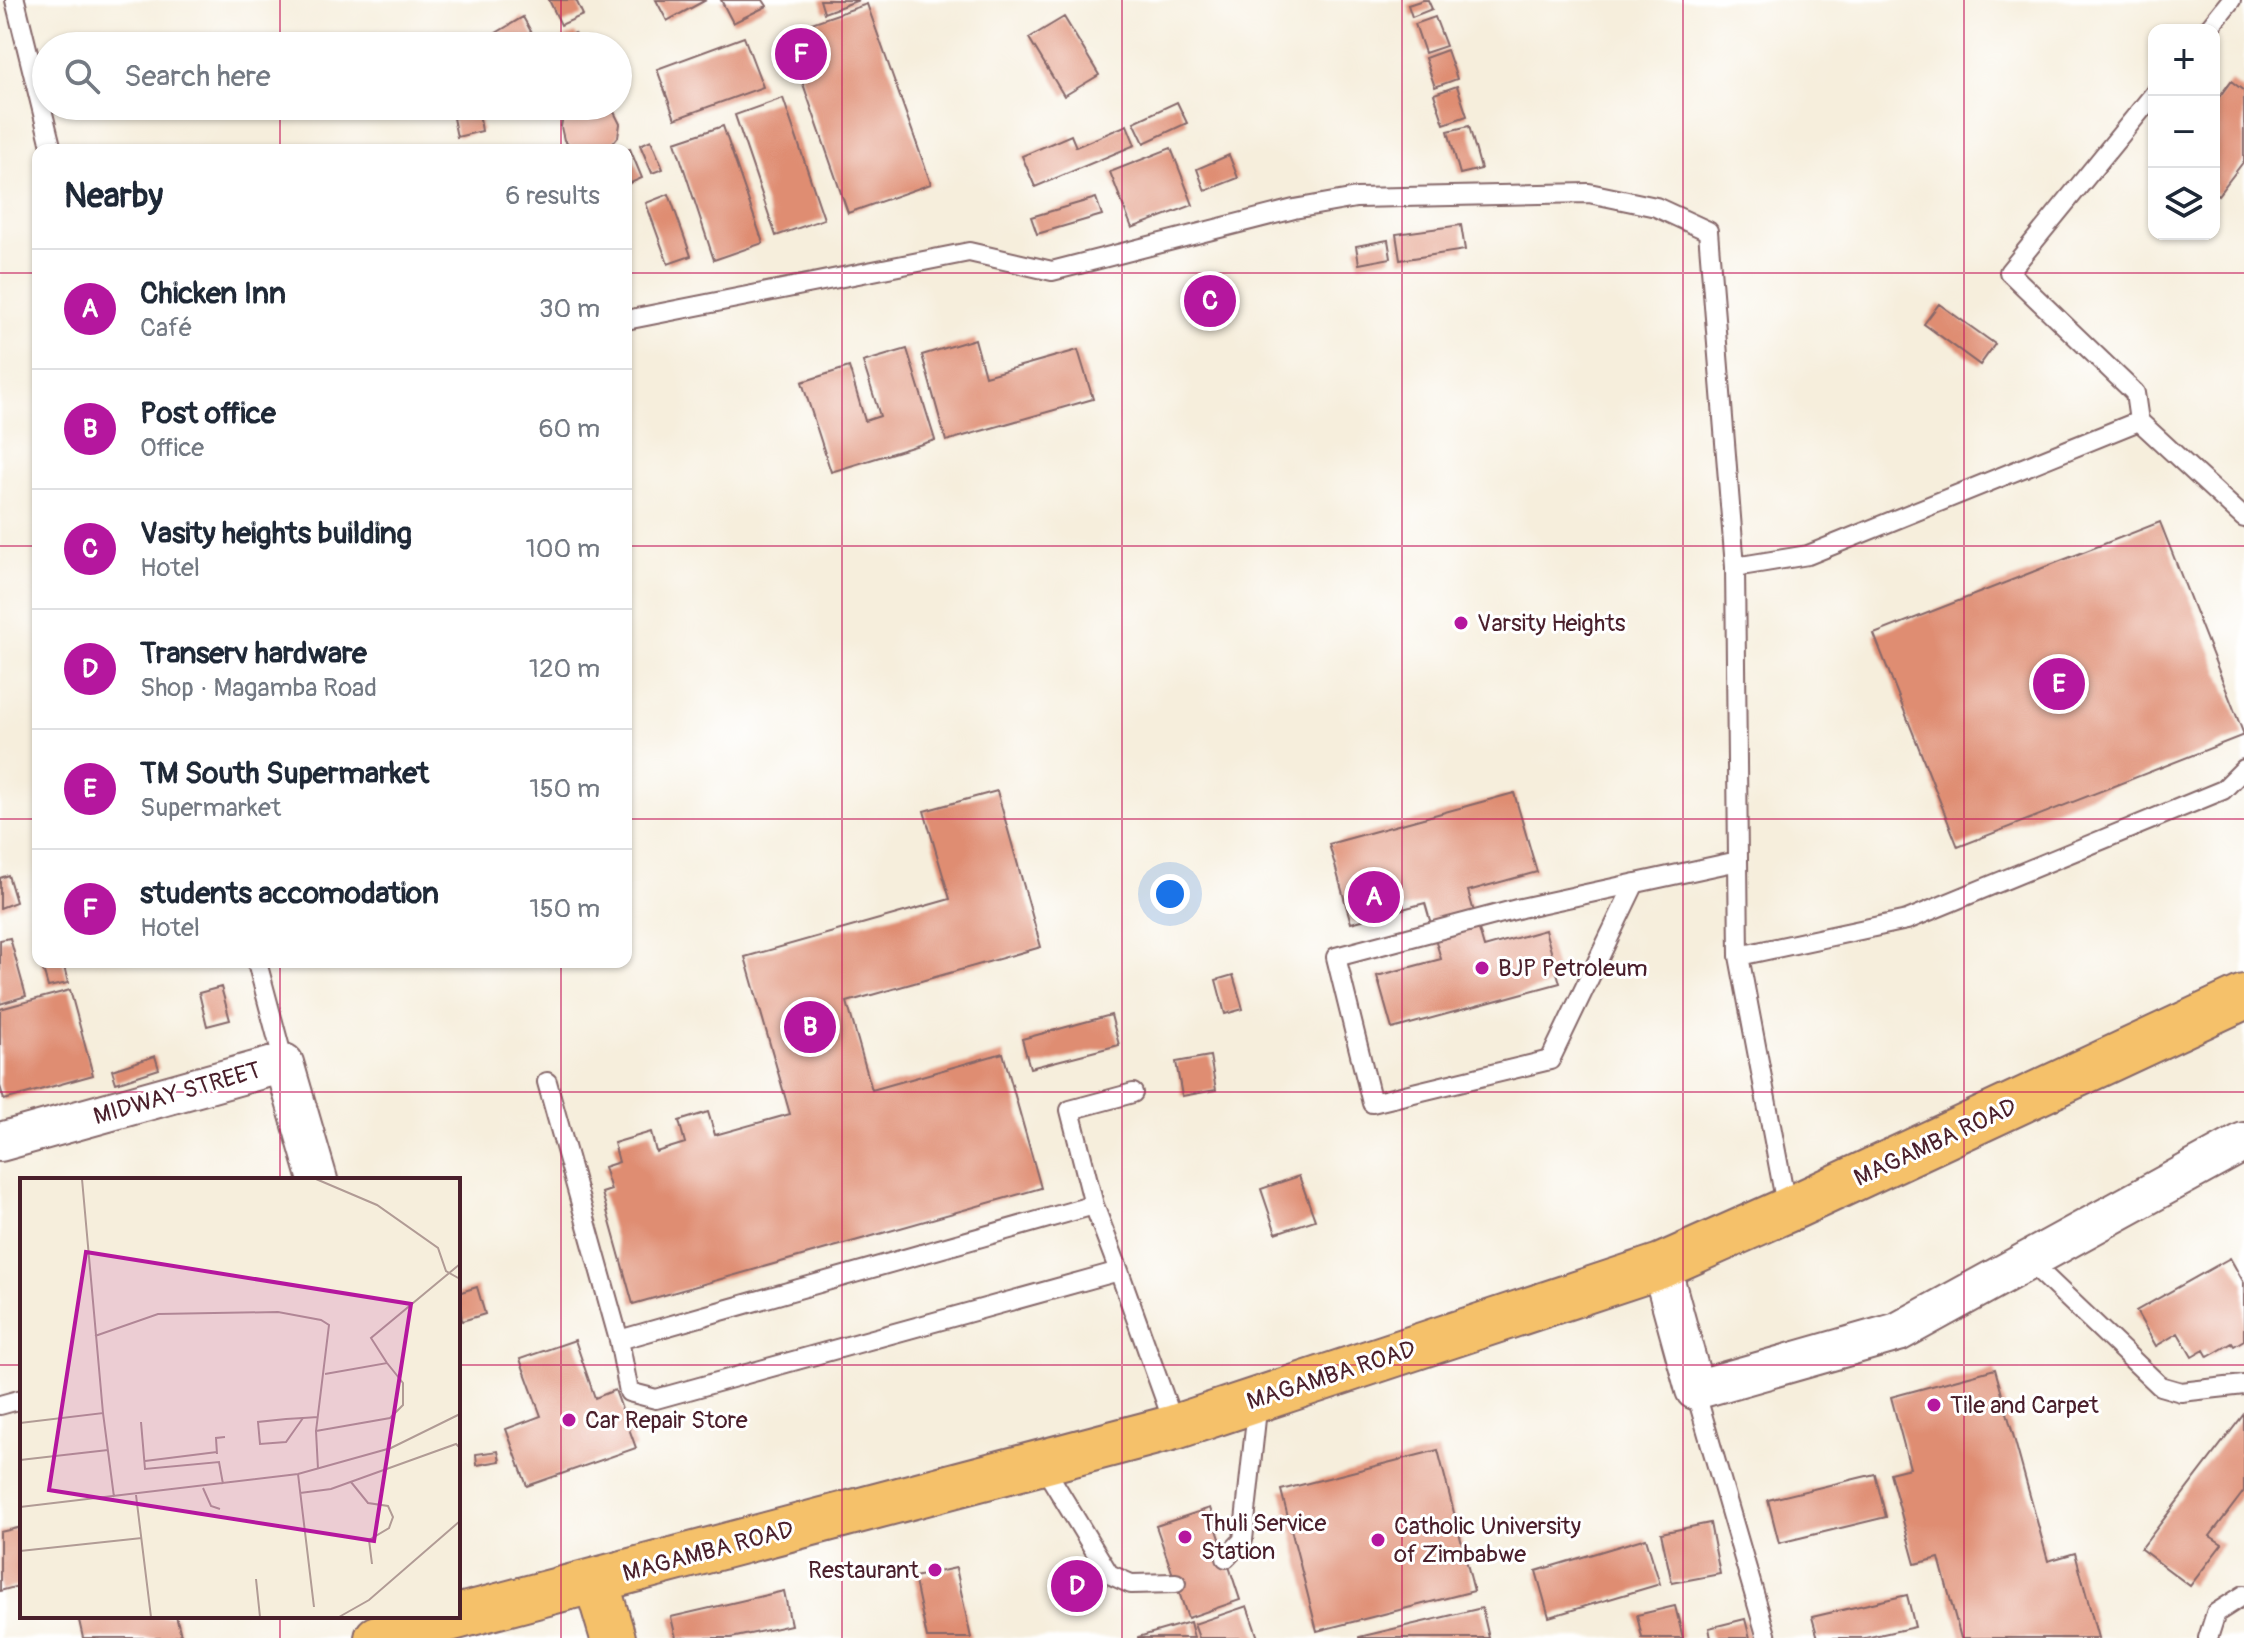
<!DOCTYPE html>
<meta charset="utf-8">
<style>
:root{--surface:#fff;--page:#f6f6f7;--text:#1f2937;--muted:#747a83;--line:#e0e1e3;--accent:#b5179e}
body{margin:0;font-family:Pangolin,sans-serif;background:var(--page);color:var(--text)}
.controls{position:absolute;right:24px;top:24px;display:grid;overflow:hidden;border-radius:16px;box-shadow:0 2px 6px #0004}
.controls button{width:72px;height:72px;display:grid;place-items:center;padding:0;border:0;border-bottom:2px solid var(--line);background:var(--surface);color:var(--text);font:40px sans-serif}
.you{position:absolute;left:1170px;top:894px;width:28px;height:28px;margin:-20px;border:6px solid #fff;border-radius:50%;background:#1a73e8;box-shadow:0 0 0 12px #1a73e833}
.badge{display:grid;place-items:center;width:52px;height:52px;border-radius:50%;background:var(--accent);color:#fff;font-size:26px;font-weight:700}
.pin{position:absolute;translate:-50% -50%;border:4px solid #fff;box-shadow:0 2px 8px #0006}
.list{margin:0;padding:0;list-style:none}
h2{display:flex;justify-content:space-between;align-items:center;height:104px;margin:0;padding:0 32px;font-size:34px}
h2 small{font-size:26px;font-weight:400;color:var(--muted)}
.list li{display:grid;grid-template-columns:52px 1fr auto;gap:24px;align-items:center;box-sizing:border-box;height:120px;padding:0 32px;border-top:2px solid var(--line)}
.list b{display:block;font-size:30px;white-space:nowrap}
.list p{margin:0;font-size:26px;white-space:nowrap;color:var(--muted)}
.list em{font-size:26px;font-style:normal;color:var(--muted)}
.icon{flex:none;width:44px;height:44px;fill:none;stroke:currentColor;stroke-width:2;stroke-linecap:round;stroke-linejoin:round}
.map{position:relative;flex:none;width:2244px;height:1638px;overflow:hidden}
.search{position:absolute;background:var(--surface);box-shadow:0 2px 6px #0004;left:32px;top:32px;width:600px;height:88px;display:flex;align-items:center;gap:20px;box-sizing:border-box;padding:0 28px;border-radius:44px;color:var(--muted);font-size:30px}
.panel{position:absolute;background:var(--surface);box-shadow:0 2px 6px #0004;left:32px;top:144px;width:600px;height:824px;border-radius:16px}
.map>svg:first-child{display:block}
.building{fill:#df8d72}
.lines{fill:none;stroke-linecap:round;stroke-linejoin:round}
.lane-casing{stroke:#866769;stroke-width:22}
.street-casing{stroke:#866769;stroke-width:42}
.primary-casing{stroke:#866769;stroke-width:48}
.highway-casing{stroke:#866769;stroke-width:48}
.lane{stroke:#fff;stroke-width:18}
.street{stroke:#fff;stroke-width:38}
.primary{stroke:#f5c16b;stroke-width:44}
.highway{stroke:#f5c16b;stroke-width:44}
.grid{fill:none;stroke:#c2185b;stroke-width:2;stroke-opacity:0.55}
.poi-dot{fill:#b5179e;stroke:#fff;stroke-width:3}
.labels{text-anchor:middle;stroke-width:6;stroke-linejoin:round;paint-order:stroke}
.poi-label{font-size:24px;fill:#4a1f2b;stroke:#fff;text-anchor:start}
.street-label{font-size:24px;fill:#4a1f2b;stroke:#fff}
.inset-road{fill:none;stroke:#b19b95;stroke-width:2}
.view{fill:#b5179e;fill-opacity:0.15;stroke:#b5179e;stroke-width:4}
.inset-edge{fill:none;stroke:#4a1f2b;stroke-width:4}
</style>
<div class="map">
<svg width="2244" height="1638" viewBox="0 0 2244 1638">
<rect width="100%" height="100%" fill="#fff"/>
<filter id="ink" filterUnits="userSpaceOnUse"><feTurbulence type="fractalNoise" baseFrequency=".0125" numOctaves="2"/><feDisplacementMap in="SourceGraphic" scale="16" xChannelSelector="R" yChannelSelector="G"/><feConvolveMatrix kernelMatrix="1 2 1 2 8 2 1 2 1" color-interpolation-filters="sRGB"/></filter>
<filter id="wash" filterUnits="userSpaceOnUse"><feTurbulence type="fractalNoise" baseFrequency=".006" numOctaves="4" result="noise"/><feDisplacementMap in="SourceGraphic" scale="32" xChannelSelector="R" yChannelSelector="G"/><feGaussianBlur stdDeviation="1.8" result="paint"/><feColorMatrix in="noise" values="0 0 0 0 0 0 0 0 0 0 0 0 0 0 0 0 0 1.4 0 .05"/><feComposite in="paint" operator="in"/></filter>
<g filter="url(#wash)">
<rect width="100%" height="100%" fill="#f6eedc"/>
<g id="blocks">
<path class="building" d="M549,0H576L583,15L561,25Z
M656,0H706L667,21Z
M721,0H763L767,6L733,23Z
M820,0H859L824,13Z
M1423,0H1428L1432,9L1412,17L1408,5Z
M867,4L931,184L848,213L785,32Z
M523,17L539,46H503L496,33Z
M1064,17L1099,75L1064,96L1029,38Z
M1435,17L1446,46L1425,53L1415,24Z
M575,33L582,46H556L554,43Z
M744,37L763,87L675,119L657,69Z
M1447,50L1457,79L1435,87L1425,58Z
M2231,81L2244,91V161L2218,195L2214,192V104Z
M1457,86L1467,116L1444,124L1434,94Z
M783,98L824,219L776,236L735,115Z
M1177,102L1187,123L1144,143L1134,122Z
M569,106H611L620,124L618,137L610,147L605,150H573L564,140L561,127L563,114Z
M479,113L482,131L457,137L453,118Z
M1127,125L1135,145L1035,187L1022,156L1071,135L1076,147Z
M723,126L763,243L714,260L675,142Z
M1469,126L1481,169L1460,174L1448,131Z
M651,140L663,169L652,173L640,145Z
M1171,148L1193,205L1132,228L1110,172Z
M630,149L642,178L626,185V150Z
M1229,155L1238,178L1205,191L1197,169Z
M669,194L691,256L668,264L646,203Z
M1096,198L1102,215L1037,234L1031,217Z
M1461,225L1465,250L1400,260L1396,234Z
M1388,240L1391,258L1359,264L1356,246Z
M1939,304L1995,344L1980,365L1924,324Z
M975,339L985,376L1078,350L1093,399L946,441L922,355Z
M907,349L935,440L831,472L802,382L849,367L865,421L880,416L863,362Z
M2160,522L2244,735L1958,847L1874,634Z
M997,791L1041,947L847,1002L872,1090L1003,1053L1041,1188L633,1304L602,1193L611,1190L604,1167L619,1162L614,1143L651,1132L656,1152L685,1143L679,1121L708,1112L715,1135L790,1114L745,957L950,899L924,811Z
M1514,793L1537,872L1468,891L1484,947L1545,930L1560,983L1392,1029L1377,976L1441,959L1425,903L1351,923L1329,844Z
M8,875L16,902L0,908V878Z
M10,938L26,996L0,1004V940Z
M41,962H63L68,983L48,987Z
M1233,975L1243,1009L1225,1014L1216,980Z
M221,987L230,1020L207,1026L199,993Z
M70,990L93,1075L4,1100L0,1086V1009Z
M1111,1015L1119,1045L1030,1068L1022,1039Z
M155,1056L159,1069L116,1083L112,1070Z
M1210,1056L1216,1090L1182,1096L1176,1062Z
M1299,1176L1315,1220L1276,1233L1261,1189Z
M2230,1258L2244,1283V1340L2234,1346L2232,1343L2208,1357L2204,1350L2192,1357L2178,1333L2156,1346L2136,1311Z
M477,1287L485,1314L462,1321L458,1293Z
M575,1340L595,1398L615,1390L636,1448L527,1486L506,1429L541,1416L520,1359Z
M1995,1369L2048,1561L2075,1553L2098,1638H1961L1939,1558L1915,1564L1890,1473L1910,1468L1891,1397Z
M2244,1414V1491L2210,1536L2222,1544L2190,1586L2141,1549Z
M1438,1450L1474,1591L1317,1631L1281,1490Z
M498,1451L500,1461L477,1465L476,1454Z
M1875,1474L1886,1517L1779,1543L1768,1500Z
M1210,1508L1240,1600L1188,1618L1156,1526Z
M1710,1523L1720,1574L1672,1583L1661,1533Z
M22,1527V1585L0,1591V1532Z
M1646,1538L1660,1584L1549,1617L1536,1571Z
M956,1568L971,1638H927L914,1577Z
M784,1591L791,1625L731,1638H676L671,1617Z
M1907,1595L1915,1627L1865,1638H1818L1812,1617Z
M1247,1606L1258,1638H1199L1194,1624Z
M1675,1606L1683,1638H1642L1637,1615Z
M1482,1608L1489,1638H1359V1637Z
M78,1616H176L181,1635L170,1638H83Z
M1745,1619L1750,1638H1711L1709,1628Z
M1190,1622L1194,1638H1138V1637Z"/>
</g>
</g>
<g filter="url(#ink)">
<use href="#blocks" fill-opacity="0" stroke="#866769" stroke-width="2"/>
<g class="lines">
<g class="lane-casing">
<path id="lane" d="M15,0L52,150
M2207,30L2231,0
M626,320L969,252L1052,271L1294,209L1356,198L1589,193L1656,207L1708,231L1735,567L1739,956L1787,1210
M2139,421L2135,393L2009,272L2154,94
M1735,567L1808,555L2139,421L2244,518
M1635,883L1550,1060L1372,1103L1336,957L1521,908L1738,861
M1739,956L1907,920L2223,790L2244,769
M257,962L284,1063
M547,1082L619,1340L629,1392L656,1399L1119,1271L1175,1427
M2028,1260L2160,1386L2181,1392L2244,1385
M1119,1271L1094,1205L1070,1110L1133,1093
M619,1340L1094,1205
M1695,1390L1767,1638
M0,1405L22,1399
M1041,1462L1109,1574L1131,1584L1176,1583
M1226,1558L1243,1540L1258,1400
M2208,1638L2216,1613L2244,1595"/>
</g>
<g class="street-casing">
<path id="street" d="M0,1142L284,1063L318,1180
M1661,1266L1695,1390L1898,1332L2244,1142"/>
</g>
<g class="primary-casing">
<path id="primary" d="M596,1581L613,1638"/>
</g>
<g class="highway-casing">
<path id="highway" d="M377,1638L1175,1427L1661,1266L1787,1210L2244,997"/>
</g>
<use href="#lane" class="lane"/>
<use href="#street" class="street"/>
<use href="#primary" class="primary"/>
<use href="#highway" class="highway"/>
</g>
</g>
<path class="grid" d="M280,0V46M561,0V46M842,0V1638M1122,0V1638M1402,0V1638M1683,0V1638M1964,0V1638M280,106V150M561,106V150M0,273H38M626,273H2244M0,546H38M626,546H2244M0,819H38M626,819H2244M280,962V1180M561,962V1638M0,1092H2244M0,1365H22M458,1365H2244M280,1616V1638"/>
<g class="poi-dot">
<circle cx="1461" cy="623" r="8"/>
<circle cx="1482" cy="968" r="8"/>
<circle cx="1934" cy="1405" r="8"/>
<circle cx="569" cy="1420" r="8"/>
<circle cx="1185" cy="1537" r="8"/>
<circle cx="1378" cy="1540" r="8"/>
<circle cx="935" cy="1570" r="8"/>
</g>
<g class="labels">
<g class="poi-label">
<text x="1477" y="631">Varsity Heights</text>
<text x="1498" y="976">BJP Petroleum</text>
<text x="1950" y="1413">Tile and Carpet</text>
<text x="585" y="1428">Car Repair Store</text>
<text x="1201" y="1531">Thuli Service<tspan x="1201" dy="28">Station</tspan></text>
<text x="1394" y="1534">Catholic University<tspan x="1394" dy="28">of Zimbabwe</tspan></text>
<text x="919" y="1578" text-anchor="end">Restaurant</text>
</g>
<g class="street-label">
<text transform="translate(177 1093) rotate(-16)" y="8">MIDWAY STREET</text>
<text transform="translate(1935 1142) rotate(-25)" y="8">MAGAMBA ROAD</text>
<text transform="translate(1331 1375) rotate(-18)" y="8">MAGAMBA ROAD</text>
<text transform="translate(708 1551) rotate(-15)" y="8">MAGAMBA ROAD</text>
</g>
</g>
<g transform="translate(20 1178)">
<rect width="440" height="440" fill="#f6eedc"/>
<path class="inset-road" d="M62,1L83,235M296,1L357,27L418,70L426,93L440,101M75,158L138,136L258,134L301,142L309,147L296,253L298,291M367,185L351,160L440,86M283,240L266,264L240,266L238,244L266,241L283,240L298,239M121,244L125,291L199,284L203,306M0,245L83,235L94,319M296,253L370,240L383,227V205L367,185L305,196M197,276L196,260L205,259M0,282L88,272M125,283L197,274M278,296L294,429M331,304L348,325L368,328L373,339L369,350L349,362L352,386M183,310L191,328L200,331M280,315L311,311L436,266L440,270M116,317L131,439M0,329L278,296L371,270L440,236M0,373L122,360M236,401L240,439M319,439L349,422L440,343"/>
<path class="view" d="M66,74L391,126L354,363L29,312Z"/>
<rect width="440" height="440" class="inset-edge"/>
</g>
</svg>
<div class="controls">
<button>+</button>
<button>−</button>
<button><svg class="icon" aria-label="layers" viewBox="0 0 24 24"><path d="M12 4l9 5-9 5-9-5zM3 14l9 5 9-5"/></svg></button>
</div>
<div class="you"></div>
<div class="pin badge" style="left:1374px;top:897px">A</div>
<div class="pin badge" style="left:810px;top:1027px">B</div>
<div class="pin badge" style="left:1210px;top:301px">C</div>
<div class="pin badge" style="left:1077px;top:1586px">D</div>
<div class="pin badge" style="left:2059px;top:684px">E</div>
<div class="pin badge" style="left:801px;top:54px">F</div>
<div class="search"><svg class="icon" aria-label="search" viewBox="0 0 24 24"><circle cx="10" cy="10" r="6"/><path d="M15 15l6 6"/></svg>Search here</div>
<section class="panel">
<h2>Nearby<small>6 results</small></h2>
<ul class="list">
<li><span class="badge">A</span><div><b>Chicken Inn</b><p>Café</p></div><em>30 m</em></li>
<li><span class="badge">B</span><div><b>Post office</b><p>Office</p></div><em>60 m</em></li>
<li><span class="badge">C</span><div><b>Vasity heights building</b><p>Hotel</p></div><em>100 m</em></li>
<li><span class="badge">D</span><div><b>Transerv hardware</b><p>Shop · Magamba Road</p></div><em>120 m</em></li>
<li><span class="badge">E</span><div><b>TM South Supermarket</b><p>Supermarket</p></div><em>150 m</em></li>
<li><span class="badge">F</span><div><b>students accomodation</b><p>Hotel</p></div><em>150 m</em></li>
</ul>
</section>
</div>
